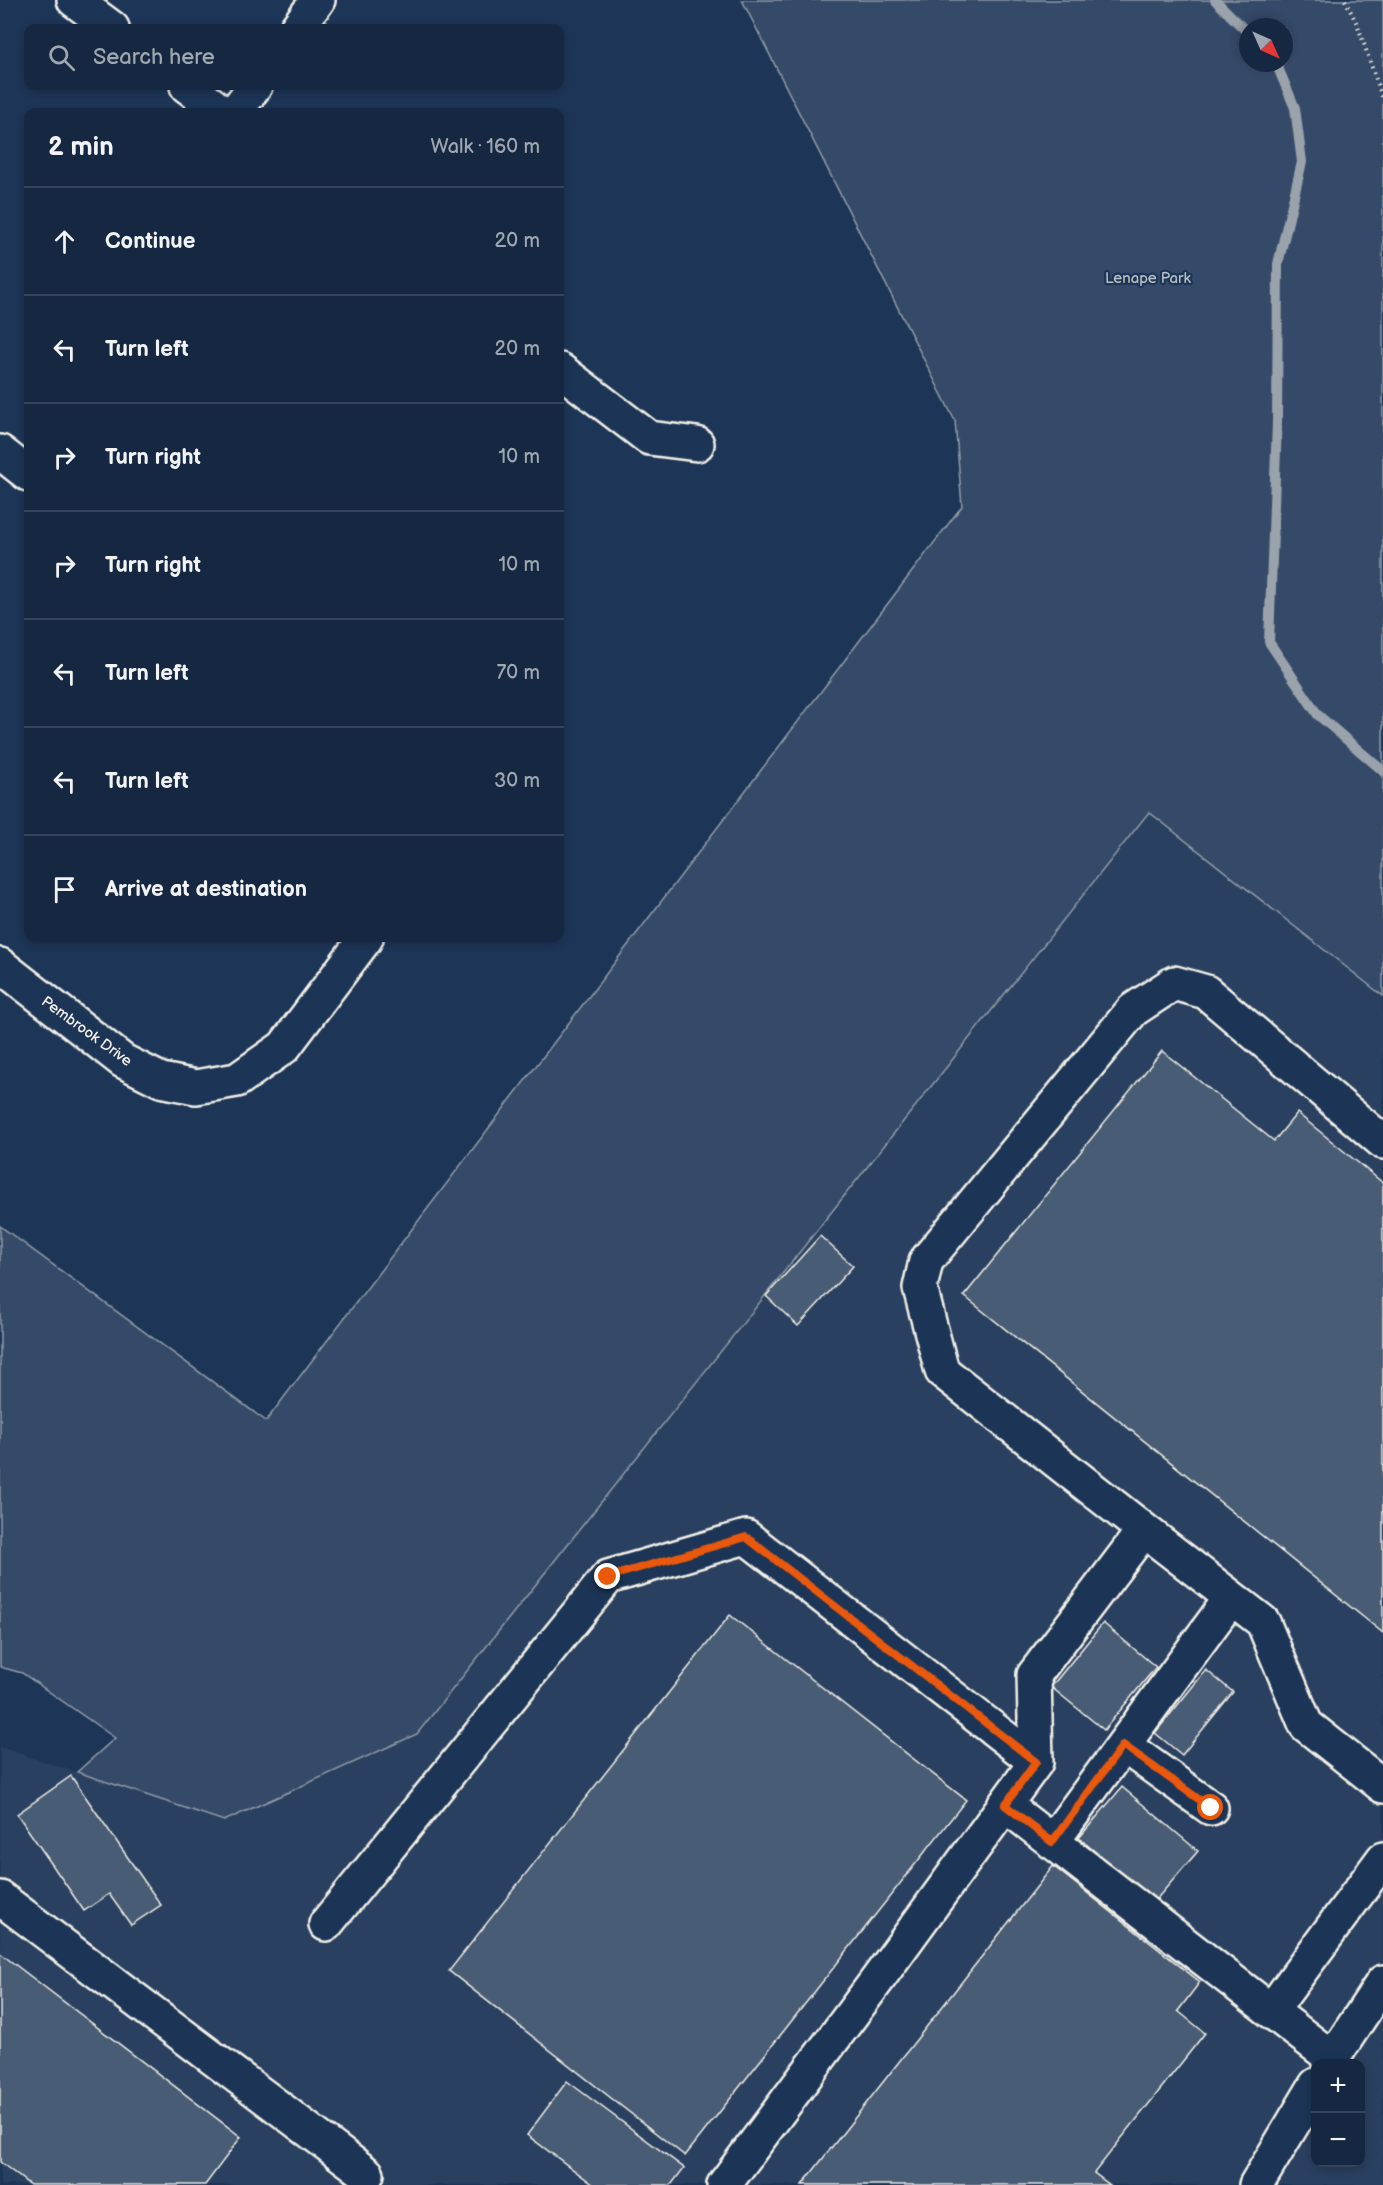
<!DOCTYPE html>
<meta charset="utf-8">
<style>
:root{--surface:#162841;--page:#1f3048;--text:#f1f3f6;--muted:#9ea6b1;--line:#35445a}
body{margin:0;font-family:"Balsamiq Sans",sans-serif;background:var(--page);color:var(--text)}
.controls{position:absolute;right:18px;bottom:18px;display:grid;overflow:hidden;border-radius:12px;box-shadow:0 3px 9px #0003}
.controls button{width:54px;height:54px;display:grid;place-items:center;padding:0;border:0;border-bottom:2px solid var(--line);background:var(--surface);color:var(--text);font:30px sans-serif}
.compass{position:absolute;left:1239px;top:18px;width:54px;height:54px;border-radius:50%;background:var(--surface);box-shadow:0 3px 9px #0003;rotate:135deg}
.stop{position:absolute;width:18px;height:18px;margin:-14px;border:4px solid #ea580c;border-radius:50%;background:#fff}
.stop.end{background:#ea580c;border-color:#fff;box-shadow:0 2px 6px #0008}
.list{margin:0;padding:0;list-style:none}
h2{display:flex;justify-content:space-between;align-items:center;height:78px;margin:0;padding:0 24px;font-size:26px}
h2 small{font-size:20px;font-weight:400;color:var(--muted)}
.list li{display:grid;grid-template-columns:39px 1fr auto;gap:18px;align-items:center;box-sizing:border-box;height:108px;padding:0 24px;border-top:2px solid var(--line)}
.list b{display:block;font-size:22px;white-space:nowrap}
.list em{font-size:20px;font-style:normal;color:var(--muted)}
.icon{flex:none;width:33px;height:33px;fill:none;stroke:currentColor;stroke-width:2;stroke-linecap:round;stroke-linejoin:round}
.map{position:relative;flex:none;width:1383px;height:2185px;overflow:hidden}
.search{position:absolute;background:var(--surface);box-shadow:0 3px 9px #0003;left:24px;top:24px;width:540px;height:66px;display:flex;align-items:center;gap:15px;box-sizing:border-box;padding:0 21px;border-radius:12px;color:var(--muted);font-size:22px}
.panel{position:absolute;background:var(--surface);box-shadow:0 3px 9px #0003;left:24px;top:108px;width:540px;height:834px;border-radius:12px}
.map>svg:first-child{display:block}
.built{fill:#2a4060;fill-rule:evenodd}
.green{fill:#354a67;stroke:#949ea8;stroke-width:1.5;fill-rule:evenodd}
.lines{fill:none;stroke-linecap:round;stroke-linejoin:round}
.stream{stroke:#9aa2ab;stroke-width:10}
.building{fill:#485b74;stroke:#f4f1e8;stroke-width:1.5}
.minor-casing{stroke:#f4f1e8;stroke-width:38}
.path{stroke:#f4f1e8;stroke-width:4;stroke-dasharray:1.5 4.5;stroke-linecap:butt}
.minor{stroke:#1d3557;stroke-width:33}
.route{stroke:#ea580c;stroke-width:8}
.labels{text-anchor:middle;stroke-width:4.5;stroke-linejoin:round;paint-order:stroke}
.park-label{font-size:15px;fill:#bbbfc1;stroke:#1d3557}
.street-label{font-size:15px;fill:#f4f1e8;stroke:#1d3557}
</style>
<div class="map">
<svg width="1383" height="2185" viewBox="0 0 1383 2185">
<rect width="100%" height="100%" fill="#1d3557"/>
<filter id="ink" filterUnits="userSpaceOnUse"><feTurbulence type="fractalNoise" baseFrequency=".0167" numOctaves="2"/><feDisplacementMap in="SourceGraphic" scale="12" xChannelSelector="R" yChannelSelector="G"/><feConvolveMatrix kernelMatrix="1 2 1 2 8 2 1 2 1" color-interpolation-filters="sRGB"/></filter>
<g filter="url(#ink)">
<path class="built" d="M1150,812L1383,996V2185H0V1747L224,1821L417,1734ZM1316,2064H1360V2162H1316Z"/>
<path class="green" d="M742,0H1383V996L1149,812L417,1734L224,1821L77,1772L115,1738L22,1673L0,1667V1226L266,1421L962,506L955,421ZM1248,27H1284V63H1248Z"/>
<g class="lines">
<path class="stream" d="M1215,0L1248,33
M1276,63L1295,108L1302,162L1278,264L1277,422L1269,642L1318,715L1383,771"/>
</g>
<path class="building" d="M1162,1051L1274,1141L1297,1113L1383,1183V1633L964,1296Z
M820,1236L853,1266L798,1326L766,1296Z
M730,1615L966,1800L685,2156L449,1971Z
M1103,1623L1156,1667L1104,1730L1051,1687Z
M1206,1670L1233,1692L1182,1755L1155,1733Z
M71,1776L161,1905L131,1925L109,1894L84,1911L17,1814Z
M1122,1787L1198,1851L1154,1902L1079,1838Z
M1053,1866L1200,1982L1178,2011L1205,2033L1094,2173L1110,2185H802Z
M0,1953L241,2137L205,2185H30L0,2162Z
M567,2081L684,2168L671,2185H594L527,2135Z"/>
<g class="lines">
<g class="minor-casing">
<path id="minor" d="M74,0L112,28
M297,28L318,0
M187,86L222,112
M235,112L255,86
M560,370L649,438L697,444
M0,452L28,474
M0,965L123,1061L161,1080L196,1087L237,1080L284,1047L366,938
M1144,1530L942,1371L920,1288L926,1261L1133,1010L1174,983L1206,992L1383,1142
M1123,1745L1211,1808
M1005,1805L1332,2058
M1052,1842L1231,1598
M0,1898L367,2174
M326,1924L608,1577L746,1537L1036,1762
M1271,2011L1383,1859
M1329,2064L1383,1982
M724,2185L878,1979L1036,1762L1034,1675L1144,1530L1263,1622L1306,1725L1383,1786
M1256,2185L1316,2085"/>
</g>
<path class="path" d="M1345,0L1358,26L1383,100"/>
<use href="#minor" class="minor"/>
</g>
</g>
<g class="lines" filter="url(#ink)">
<path class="route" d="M608,1577L746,1537L1036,1762L1005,1805L1052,1842L1123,1745L1211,1808"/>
</g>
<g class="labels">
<g class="park-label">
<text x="1148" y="283">Lenape Park</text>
</g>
<g class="street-label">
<text transform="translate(87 1031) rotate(36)" y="5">Pembrook Drive</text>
</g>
</g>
</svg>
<div class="controls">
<button>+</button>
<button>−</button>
</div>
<svg class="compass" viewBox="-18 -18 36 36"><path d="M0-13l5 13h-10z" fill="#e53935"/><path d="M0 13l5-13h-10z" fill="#9ea6b1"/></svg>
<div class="stop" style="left:1211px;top:1808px"></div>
<div class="stop end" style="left:608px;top:1577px"></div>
<div class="search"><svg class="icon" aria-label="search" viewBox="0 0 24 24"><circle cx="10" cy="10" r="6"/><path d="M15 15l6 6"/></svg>Search here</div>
<section class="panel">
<h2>2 min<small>Walk · 160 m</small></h2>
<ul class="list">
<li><svg class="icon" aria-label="ahead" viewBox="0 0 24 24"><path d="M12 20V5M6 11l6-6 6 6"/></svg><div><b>Continue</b></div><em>20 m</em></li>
<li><svg class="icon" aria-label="left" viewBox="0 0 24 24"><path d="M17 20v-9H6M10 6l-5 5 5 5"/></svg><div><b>Turn left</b></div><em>20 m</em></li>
<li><svg class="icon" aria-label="right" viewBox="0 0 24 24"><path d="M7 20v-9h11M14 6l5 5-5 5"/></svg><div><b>Turn right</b></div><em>10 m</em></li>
<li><svg class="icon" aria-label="right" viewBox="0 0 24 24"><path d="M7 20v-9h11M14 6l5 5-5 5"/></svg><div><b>Turn right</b></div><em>10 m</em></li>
<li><svg class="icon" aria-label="left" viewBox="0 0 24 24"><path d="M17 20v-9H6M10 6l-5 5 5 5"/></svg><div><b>Turn left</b></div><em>70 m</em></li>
<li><svg class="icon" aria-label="left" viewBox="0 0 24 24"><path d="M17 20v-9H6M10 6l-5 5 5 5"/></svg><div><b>Turn left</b></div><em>30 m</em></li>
<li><svg class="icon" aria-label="arrive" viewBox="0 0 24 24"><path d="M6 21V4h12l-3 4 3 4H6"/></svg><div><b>Arrive at destination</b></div></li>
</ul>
</section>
</div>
